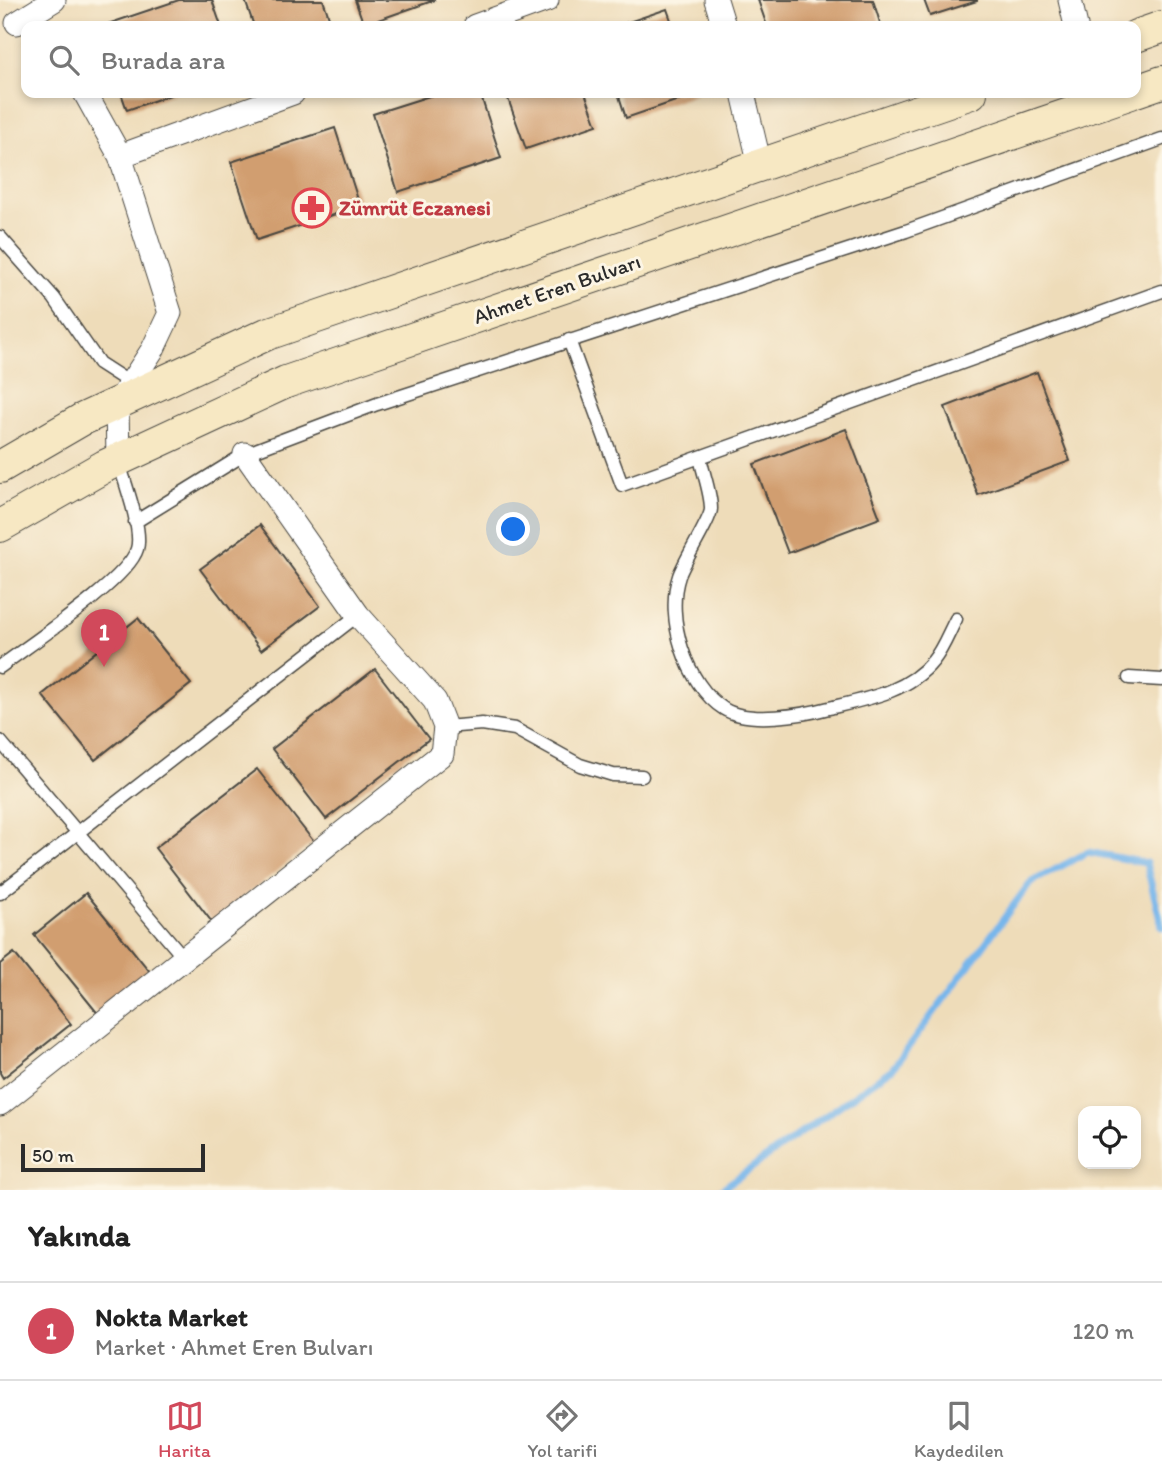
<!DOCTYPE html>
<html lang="tr">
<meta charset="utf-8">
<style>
:root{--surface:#fff;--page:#f2f2f2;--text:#222;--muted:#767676;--line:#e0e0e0;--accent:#d1495b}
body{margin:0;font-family:Itim,sans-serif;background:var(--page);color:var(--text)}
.controls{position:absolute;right:21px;bottom:21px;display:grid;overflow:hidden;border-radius:14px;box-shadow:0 4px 10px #0003}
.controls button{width:63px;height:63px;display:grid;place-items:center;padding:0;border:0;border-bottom:2px solid var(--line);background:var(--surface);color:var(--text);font:35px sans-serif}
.scale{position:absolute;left:21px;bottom:18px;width:184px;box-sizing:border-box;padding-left:7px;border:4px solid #2b2b2b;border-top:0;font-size:19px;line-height:24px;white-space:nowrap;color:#2b2b2b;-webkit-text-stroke:5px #fcf5e5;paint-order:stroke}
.you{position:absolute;left:514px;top:530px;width:24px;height:24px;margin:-18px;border:5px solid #fff;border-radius:50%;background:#1a73e8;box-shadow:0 0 0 10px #1a73e833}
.badge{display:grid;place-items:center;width:46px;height:46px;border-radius:50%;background:var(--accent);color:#fff;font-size:23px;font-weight:700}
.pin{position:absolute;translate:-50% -58px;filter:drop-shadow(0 2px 4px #0008)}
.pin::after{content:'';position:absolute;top:37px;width:24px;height:21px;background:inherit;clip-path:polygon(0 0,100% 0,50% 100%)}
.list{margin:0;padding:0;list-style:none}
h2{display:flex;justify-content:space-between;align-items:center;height:91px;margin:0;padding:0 28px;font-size:30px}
h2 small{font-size:23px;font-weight:400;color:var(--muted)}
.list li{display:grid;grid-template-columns:46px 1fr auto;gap:21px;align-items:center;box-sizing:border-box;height:98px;padding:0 28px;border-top:2px solid var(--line)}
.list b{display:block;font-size:26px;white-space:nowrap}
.list p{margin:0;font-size:23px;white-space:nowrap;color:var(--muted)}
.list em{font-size:23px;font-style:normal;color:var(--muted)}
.icon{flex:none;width:38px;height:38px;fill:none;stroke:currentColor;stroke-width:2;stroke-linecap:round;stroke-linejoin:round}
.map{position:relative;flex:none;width:1162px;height:1190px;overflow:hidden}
.search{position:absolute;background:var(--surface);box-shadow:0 4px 10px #0003;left:21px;right:21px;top:21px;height:77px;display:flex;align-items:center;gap:18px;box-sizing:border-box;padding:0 24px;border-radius:14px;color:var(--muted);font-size:26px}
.sheet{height:189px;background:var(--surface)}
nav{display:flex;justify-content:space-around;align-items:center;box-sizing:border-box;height:98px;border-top:2px solid var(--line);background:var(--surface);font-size:19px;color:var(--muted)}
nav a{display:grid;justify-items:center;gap:4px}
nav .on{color:var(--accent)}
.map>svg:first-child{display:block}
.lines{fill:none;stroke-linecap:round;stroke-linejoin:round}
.stream{stroke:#77b6eb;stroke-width:7}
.building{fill:#d19e70}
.lane-casing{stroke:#484640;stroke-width:15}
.street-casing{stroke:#484640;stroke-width:25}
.secondary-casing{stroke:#484640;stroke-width:34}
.lane{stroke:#fff;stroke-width:12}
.street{stroke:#fff;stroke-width:23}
.secondary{stroke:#f7e8c3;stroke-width:32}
.labels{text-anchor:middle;stroke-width:6;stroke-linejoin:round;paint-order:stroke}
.health-label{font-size:21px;font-weight:bold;fill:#be3a42;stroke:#fcf5e5;text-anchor:start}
.street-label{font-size:21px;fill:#2b2b2b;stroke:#fcf5e5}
</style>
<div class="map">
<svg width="1162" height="1190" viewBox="0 0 1162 1190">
<rect width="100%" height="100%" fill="#fcf5e5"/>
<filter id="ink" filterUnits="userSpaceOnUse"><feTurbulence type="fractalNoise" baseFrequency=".0143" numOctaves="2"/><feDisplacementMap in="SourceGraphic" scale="14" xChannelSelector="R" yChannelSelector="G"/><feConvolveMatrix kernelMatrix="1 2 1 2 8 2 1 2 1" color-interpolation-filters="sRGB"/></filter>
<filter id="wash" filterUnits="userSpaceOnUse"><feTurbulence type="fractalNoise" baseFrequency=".00686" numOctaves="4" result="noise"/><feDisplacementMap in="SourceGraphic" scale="28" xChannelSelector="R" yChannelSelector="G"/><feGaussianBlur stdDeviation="1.57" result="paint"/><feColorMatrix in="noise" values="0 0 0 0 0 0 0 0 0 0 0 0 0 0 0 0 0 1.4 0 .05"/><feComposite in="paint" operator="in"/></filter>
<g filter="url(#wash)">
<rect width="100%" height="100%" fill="#eedcb9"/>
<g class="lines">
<path class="stream" d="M720,1190L892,1069L1030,883L1088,852L1146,863L1162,927"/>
</g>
<g id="blocks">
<path class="building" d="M179,0H212L221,26H102Z
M245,0H323L332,26H254Z
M355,0H435L364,25Z
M758,0H873L881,26H767Z
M924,0H977V1L930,16Z
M667,9L673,26H617Z
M121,93H176L127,110Z
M439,93H480L501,158L398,192L373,114Z
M506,93H585L597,125L526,149Z
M618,93H699L626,118Z
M335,128L360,206L257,240L231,162Z
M1037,372L1070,461L978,495L945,407Z
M846,429L880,518L788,553L754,464Z
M260,525L320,606L261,650L200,569Z
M138,618L191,684L95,760L42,695Z
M375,669L429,739L326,819L272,749Z
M257,769L314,842L212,922L155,848Z
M86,893L151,973L99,1015L34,935Z
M14,953L71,1024L3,1078L0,1073V964Z"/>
</g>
</g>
<g filter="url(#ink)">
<use href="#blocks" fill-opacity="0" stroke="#484640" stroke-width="2"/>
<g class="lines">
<g class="lane-casing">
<path id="lane" d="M0,237L54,298L99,363L130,383
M569,340L622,485L1162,291
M700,457C703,473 711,493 711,509C711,519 684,561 679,576C665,617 686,685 724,709C748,724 803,715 829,708C867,699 908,692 933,661C943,649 949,632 956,619
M135,522L245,454L377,404L906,231L1162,139
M0,667C30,644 128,580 137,549C143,530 124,480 118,460
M1129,678L1162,680
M445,727L482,724L515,729L580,765L613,775L642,776
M0,741L184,958
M0,893L358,615"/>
</g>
<g class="street-casing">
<path id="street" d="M716,0L724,26
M1070,0L1076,26
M17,23L54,0
M475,26L547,0
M85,93L120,156L170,313L153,349L117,404L118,460
M743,93L760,165
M120,156L293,93
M0,1104L442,754L445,727L435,701L358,615L245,454"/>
</g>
<g class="secondary-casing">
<path id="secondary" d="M1136,36L1162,27
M1136,91L1162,82
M0,467L81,420L267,334L971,93
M0,526L105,466L286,382L1131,93"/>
</g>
<use href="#lane" class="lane"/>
<use href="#street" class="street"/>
<use href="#secondary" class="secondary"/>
</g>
</g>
<defs>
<g id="pharmacy-ring" transform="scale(2.0125)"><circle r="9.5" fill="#fcf5e5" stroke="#e0444e" stroke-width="1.5"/><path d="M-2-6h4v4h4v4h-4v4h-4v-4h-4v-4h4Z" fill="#e0444e"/></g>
</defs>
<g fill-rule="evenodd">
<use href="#pharmacy-ring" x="312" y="208"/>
</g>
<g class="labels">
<g class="health-label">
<text x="339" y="215">Zümrüt Eczanesi</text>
</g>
<g class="street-label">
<text transform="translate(557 289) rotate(-19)" y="7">Ahmet Eren Bulvarı</text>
</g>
</g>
</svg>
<div class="controls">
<button><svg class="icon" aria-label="locate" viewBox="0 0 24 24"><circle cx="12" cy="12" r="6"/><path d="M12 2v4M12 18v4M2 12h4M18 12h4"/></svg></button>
</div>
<div class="scale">50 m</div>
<div class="you"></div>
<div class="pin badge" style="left:104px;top:667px">1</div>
<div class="search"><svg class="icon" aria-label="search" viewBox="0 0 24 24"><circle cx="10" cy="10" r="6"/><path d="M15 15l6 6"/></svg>Burada ara</div>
</div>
<section class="sheet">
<h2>Yakında<small></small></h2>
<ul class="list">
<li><span class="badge">1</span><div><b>Nokta Market</b><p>Market · Ahmet Eren Bulvarı</p></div><em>120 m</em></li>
</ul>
</section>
<nav>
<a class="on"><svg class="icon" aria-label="map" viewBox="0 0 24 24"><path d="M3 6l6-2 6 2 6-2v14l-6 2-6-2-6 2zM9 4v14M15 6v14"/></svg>Harita</a>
<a><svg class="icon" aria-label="directions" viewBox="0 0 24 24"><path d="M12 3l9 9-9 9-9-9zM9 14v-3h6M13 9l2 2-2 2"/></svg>Yol tarifi</a>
<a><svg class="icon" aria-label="saved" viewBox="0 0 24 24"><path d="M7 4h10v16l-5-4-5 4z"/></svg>Kaydedilen</a>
</nav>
